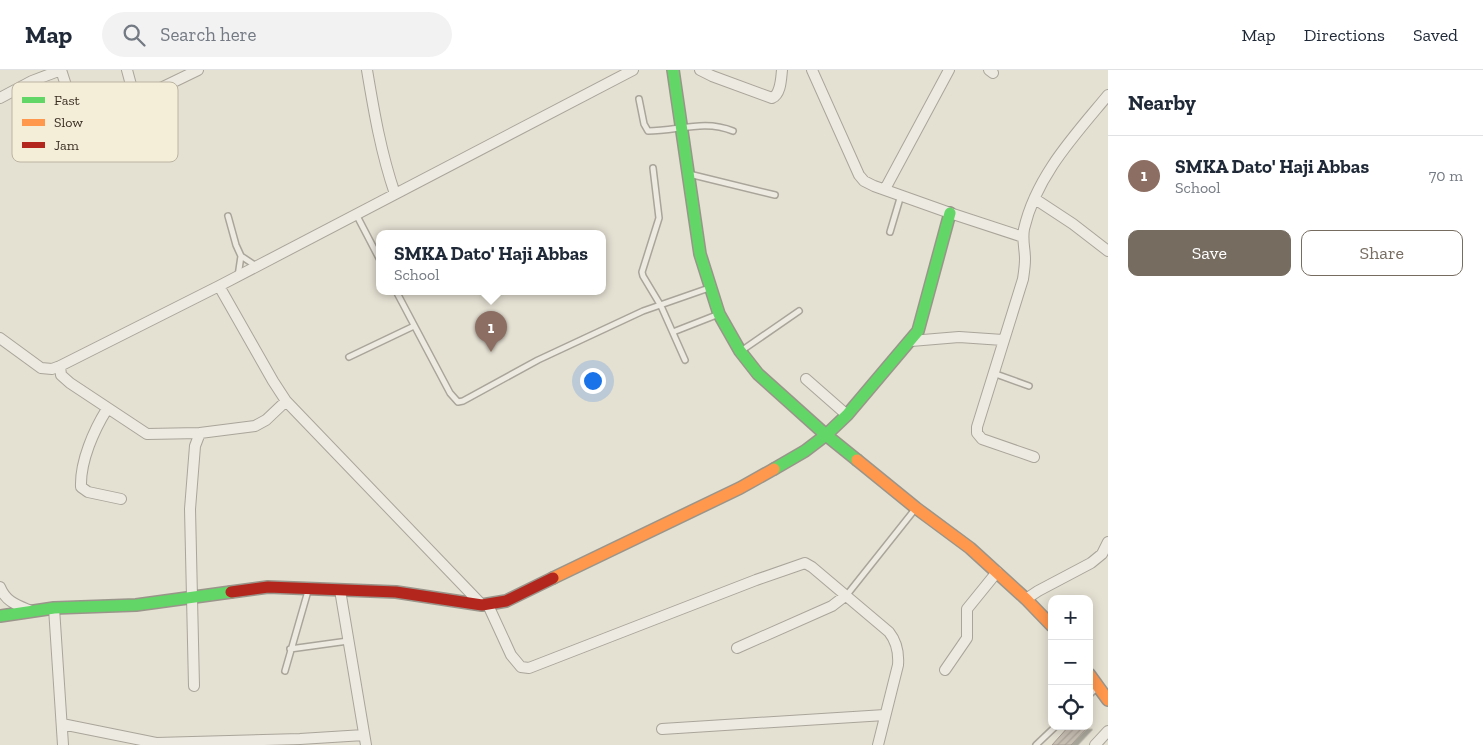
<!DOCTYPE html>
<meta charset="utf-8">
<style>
:root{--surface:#fff;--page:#f2f2f3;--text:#1f2937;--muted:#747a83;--line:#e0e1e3;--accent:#766c60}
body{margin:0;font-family:"Zilla Slab",serif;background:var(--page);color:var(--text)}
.controls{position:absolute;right:15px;bottom:15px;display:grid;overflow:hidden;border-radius:10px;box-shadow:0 2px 12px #0003}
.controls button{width:45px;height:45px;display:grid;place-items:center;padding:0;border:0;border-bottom:1px solid var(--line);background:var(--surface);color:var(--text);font:25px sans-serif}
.you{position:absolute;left:592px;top:310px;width:18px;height:18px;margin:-12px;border:4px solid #fff;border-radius:50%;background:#1a73e8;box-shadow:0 0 0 8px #1a73e833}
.badge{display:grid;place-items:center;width:32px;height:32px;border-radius:50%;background:var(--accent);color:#fff;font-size:16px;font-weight:700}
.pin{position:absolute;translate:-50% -41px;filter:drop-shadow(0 1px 2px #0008)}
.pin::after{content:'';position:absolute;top:26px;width:18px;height:15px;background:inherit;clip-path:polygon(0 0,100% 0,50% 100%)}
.popup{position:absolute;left:376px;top:160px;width:230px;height:65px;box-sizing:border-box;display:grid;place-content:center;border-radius:10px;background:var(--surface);filter:drop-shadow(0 1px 4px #0005);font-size:16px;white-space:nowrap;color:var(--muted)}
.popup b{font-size:19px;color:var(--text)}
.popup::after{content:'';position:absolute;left:50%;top:100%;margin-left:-10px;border:10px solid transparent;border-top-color:var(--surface)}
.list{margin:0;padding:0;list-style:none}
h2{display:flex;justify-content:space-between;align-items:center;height:65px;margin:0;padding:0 20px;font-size:21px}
h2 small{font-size:16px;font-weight:400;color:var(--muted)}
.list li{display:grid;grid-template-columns:32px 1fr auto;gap:15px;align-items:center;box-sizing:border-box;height:80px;padding:0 20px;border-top:1px solid var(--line)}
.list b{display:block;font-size:19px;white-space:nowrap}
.list p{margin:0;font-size:16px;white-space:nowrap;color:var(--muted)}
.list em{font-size:16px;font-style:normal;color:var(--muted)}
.actions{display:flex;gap:10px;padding:15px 20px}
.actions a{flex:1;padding:11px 0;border:1px solid var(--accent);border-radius:10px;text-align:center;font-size:18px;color:var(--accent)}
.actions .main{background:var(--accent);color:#fff}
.icon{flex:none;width:28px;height:28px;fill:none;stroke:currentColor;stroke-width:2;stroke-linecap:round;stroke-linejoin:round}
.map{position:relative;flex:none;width:1108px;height:675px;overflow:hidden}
header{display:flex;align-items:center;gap:30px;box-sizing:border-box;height:70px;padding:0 25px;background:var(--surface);border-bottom:1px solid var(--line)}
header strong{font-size:24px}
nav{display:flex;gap:28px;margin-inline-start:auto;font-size:18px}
.search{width:350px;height:45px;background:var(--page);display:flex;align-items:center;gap:12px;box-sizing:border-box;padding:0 18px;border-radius:28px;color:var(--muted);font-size:19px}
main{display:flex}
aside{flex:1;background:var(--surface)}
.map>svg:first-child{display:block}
.building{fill:url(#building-hatch);stroke:#a59c91;filter:url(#shadow)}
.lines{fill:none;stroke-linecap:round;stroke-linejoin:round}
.lane-casing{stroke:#aaa59a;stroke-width:8}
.street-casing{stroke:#aaa59a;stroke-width:12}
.fast-casing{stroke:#9a958a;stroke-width:14}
.slow-casing{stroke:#9a958a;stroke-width:14}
.jam-casing{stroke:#9a958a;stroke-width:14}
.lane{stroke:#edeae2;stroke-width:5}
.street{stroke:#edeae2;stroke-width:10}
.fast{stroke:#63d668;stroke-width:11}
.slow{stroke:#ff974d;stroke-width:11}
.jam{stroke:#b3261e;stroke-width:11}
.key{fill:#f4eed9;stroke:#bcb4a2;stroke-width:1}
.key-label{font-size:14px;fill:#3a2e22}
</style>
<header>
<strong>Map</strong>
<div class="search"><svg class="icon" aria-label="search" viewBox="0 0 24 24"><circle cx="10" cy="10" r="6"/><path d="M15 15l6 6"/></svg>Search here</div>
<nav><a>Map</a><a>Directions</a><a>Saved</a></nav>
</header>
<main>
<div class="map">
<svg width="1108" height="675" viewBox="0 0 1108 675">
<defs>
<pattern id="building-hatch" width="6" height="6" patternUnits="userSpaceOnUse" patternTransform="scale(1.25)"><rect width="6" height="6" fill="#c8bfb3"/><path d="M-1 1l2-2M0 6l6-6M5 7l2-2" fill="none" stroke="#ada49a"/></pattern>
<filter id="shadow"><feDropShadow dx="3.5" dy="3.5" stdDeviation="0" flood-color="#0004"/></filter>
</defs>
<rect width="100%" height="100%" fill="#e4e0d2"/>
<path class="building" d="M1069,656H1089L1071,675H1052Z"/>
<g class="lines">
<g class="lane-casing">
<path id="lane" d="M639,29L644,54L648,61C678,61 704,49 733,61
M653,98L659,148L642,202L643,206L661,236L685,290
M689,104L775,125
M356,144L380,190
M228,146L236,175L241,186L256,196
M890,162L901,125
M238,206L241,186
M396,221L450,323L458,332L463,331L538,290L643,241L709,218
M673,262L719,244
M741,281L799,241
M349,287L414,256
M993,303L1029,316
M846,526L916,438
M290,579L348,571
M285,601L308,521
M1089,625L1098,617
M1036,675L1056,656"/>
</g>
<g class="street-casing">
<path id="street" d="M61,0C64,8 66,20 72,26C81,35 122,29 134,26L127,0
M367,0C374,42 381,83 395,124
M700,0L712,6L772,28C781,24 781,9 782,0
M812,0L859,105L864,111L874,116L950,143L1023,167
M989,0L993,3
M134,26L163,17L198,0
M0,28L32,11L61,0
M885,119L949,0
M1035,129L1073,154L1108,181
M219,216L273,311L286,331L482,535
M0,268L41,298L52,299L60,296L219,216L633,0
M911,271L959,267L1003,270
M60,296L61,305L70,313L147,364L200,363
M806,309L847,345
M107,339C94,360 80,391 81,417L88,422L121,429
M1034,387L982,369L977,363V357L1023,209C1024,202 1025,196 1025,189C1025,179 1022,170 1024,159C1036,106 1075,65 1108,25
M0,517C6,532 17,535 31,541
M340,520L366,675
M1026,529L1038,521L1091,493L1102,484L1108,472
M488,535L511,585L521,597L529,598L756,510L805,493L812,497L889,562C897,572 899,582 898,595L878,675
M54,538L63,675
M737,578L832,536L845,526
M945,600L967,568V539L997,502
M194,616L190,439L195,376L200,363L255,356L266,350L286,331
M62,654L156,673L300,669L364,665
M662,659L885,645
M1095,675L1108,661"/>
</g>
<g class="fast-casing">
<path id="fast" d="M673,0L700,184L719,244L740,281L758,304L826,365L857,390
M774,399L805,381L826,365L847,345L918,261L950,143
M0,546L54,538L136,535L231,522"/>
</g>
<g class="slow-casing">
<path id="slow" d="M857,390L916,438L970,478L1026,529L1052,556
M553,508L740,418L774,399
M1089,604L1108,630"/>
</g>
<g class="jam-casing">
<path id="jam" d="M231,522L268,517L396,522L482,535L506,531L553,508"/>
</g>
<use href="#lane" class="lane"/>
<use href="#street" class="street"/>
<use href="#fast" class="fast"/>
<use href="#slow" class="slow"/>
<use href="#jam" class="jam"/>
</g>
<rect x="12" y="12" width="166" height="80" rx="8" class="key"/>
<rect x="22" y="27" width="23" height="6" fill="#63d668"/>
<rect x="22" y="49" width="23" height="7" fill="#ff974d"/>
<rect x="22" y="72" width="23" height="6" fill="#b3261e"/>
<g class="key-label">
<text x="54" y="35">Fast</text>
<text x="54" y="57">Slow</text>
<text x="54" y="80">Jam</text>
</g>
</svg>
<div class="controls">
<button>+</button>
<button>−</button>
<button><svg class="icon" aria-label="locate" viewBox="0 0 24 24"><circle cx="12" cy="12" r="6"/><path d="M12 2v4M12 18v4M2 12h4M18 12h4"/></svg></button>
</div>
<div class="you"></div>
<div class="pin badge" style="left:491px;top:282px;background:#8d6e63">1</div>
<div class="popup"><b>SMKA Dato' Haji Abbas</b>School</div>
</div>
<aside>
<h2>Nearby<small></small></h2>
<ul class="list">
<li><span class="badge" style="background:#8d6e63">1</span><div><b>SMKA Dato' Haji Abbas</b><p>School</p></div><em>70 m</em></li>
</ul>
<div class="actions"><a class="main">Save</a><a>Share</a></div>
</aside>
</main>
